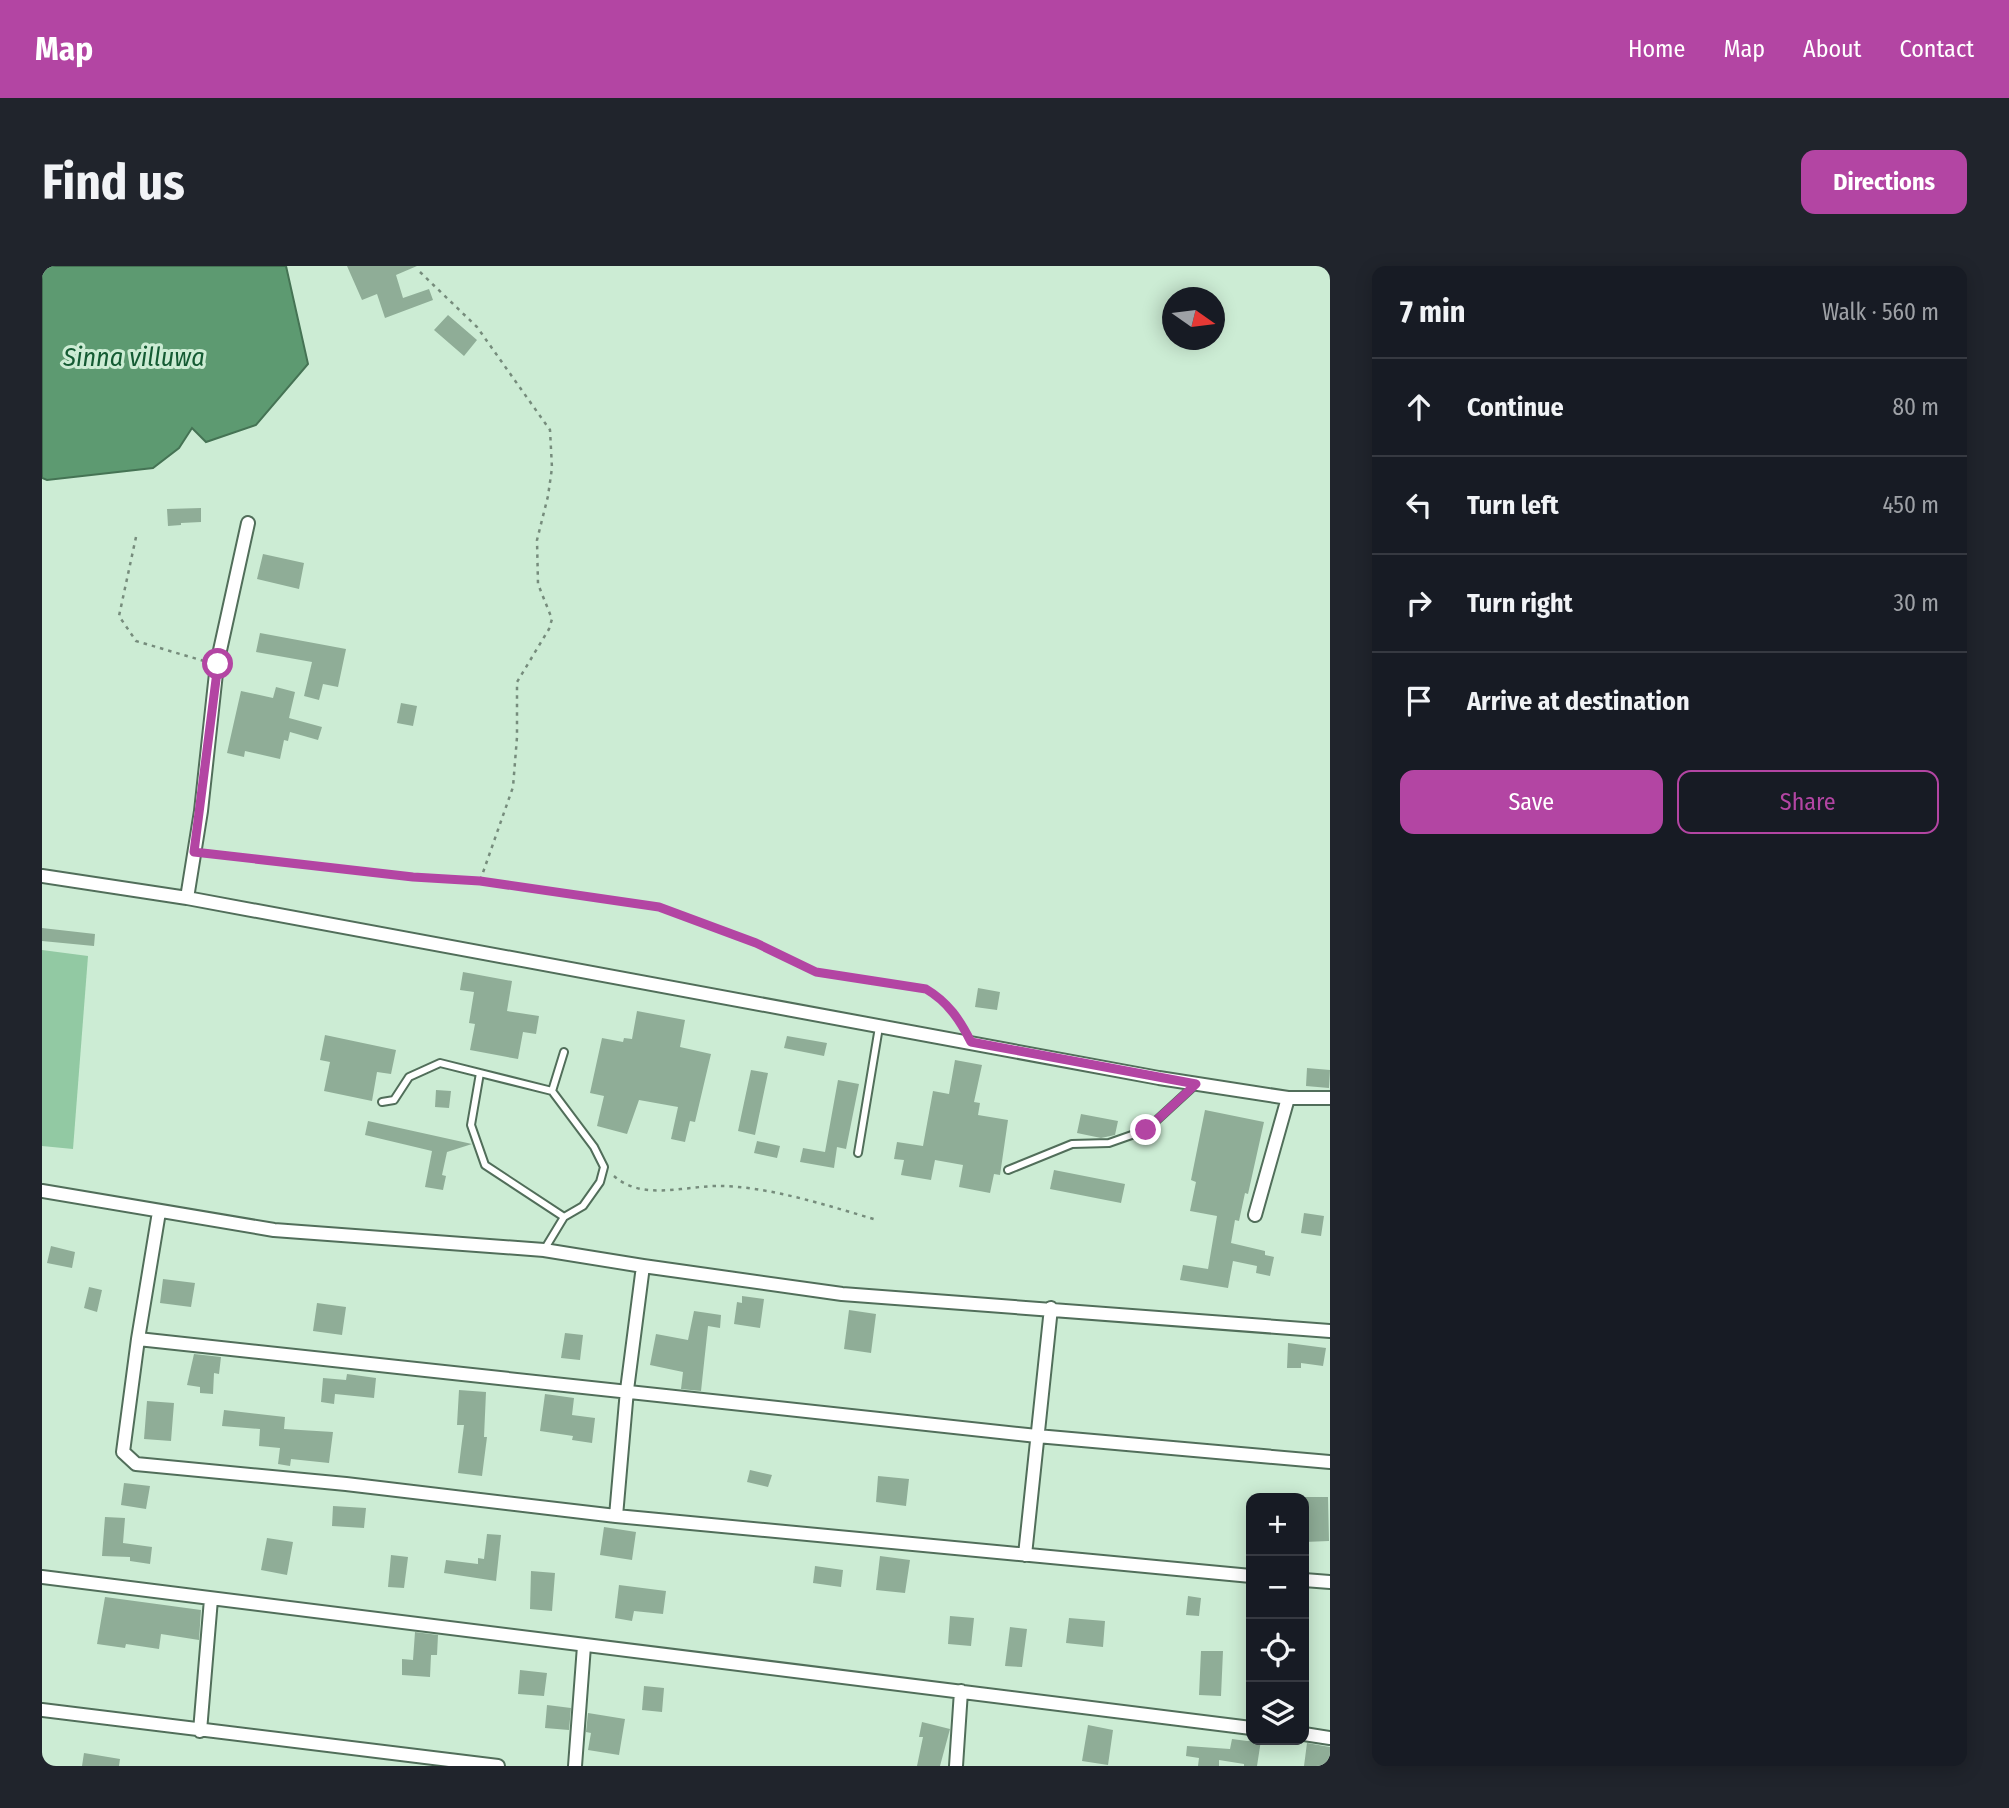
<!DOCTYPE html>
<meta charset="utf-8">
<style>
:root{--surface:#171b24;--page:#20242c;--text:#f1f3f6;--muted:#9ea1a6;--line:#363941;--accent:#b345a3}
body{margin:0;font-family:"Fira Sans Condensed",sans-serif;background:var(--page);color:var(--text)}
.controls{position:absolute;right:21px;bottom:21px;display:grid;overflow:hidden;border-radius:14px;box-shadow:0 4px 18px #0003}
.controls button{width:63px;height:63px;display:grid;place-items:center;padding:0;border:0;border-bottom:2px solid var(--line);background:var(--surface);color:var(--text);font:35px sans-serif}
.compass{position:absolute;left:1120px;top:21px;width:63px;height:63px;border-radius:50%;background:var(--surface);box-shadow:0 4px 18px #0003;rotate:104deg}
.stop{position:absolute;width:21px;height:21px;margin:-16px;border:5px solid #b345a3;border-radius:50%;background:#fff}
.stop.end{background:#b345a3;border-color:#fff;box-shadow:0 2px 7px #0008}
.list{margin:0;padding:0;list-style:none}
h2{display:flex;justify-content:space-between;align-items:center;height:91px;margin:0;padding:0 28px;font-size:30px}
h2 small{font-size:23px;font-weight:400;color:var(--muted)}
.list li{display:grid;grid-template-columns:46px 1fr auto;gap:21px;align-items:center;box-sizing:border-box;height:98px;padding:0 28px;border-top:2px solid var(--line)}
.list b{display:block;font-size:26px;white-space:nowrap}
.list em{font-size:23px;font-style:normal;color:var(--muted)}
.actions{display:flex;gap:14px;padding:21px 28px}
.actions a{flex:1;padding:16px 0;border:2px solid var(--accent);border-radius:14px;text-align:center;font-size:24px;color:var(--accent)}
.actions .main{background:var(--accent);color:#fff}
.icon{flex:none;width:38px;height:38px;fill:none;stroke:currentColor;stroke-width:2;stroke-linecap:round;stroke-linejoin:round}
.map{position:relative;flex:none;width:1288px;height:1500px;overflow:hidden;border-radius:14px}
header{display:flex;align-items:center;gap:42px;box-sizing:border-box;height:98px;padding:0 35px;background:var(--accent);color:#fff}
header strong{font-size:33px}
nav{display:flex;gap:38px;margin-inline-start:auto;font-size:24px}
.intro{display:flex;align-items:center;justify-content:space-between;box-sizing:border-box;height:168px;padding:0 42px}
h1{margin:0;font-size:49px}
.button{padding:18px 32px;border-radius:14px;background:var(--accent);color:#fff;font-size:24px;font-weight:700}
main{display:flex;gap:42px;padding:0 42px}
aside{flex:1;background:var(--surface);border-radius:14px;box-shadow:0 4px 18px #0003}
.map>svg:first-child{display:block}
.green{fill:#92c9a3}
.water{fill:#5d9a71;stroke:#457354;stroke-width:2}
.building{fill:#8fad97}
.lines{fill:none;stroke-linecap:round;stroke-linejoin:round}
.lane-casing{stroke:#516e5a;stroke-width:10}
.street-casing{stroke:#516e5a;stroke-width:16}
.path{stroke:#768c7c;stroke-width:2.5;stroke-dasharray:3.5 5;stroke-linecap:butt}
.lane{stroke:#fff;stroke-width:6}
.street{stroke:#fff;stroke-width:12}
.route{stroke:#b345a3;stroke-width:9}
.labels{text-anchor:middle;stroke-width:6;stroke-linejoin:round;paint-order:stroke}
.water-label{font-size:26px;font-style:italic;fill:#145b33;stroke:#ccecd4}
</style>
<header>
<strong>Map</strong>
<nav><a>Home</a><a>Map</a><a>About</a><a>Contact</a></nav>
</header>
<div class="intro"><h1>Find us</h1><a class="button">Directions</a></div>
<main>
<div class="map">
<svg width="1288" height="1500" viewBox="0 0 1288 1500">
<rect width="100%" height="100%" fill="#ccecd4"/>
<path class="green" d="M0,684L46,690L31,883L0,880Z"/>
<path class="water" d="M0,0H244L266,98L214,159L164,176L150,162L137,182L111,202L5,214L0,212Z"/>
<path class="building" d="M305,0H375L354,9L361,32L387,23L391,34L343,52L335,28L320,34Z
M406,49L435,74L422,90L392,64Z
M159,242V256L139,257V259L126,260L125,243Z
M221,288L262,297L257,323L215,313Z
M218,367L304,383L296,421L281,418L277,434L262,430L270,396L214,386Z
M234,421L253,426L247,452L280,461L276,474L248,466L246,475L242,474L238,493L203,485L202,491L185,487L199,425L231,432Z
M359,437L375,440L371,460L355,457Z
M0,662L53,668L52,680L0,675Z
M421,706L470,715L465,745L497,750L494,768L481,766L476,793L428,784L433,758L427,757L432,726L418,724Z
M936,722L958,726L955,744L933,741Z
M595,745L643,754L638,781L669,788L653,856L648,855L643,876L629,873L636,841L597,834L585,868L555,860L562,830L548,827L560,772L581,776L582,772L590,773Z
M283,769L354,784L349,808L335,806L330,835L282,825L288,796L278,794Z
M745,770L785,777L782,790L742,782Z
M913,794L940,799L932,836L938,837L936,849L966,854L958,909L952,908L948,927L917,921L921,899L893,894L889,914L859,909L862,894L852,893L855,876L881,880L891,825L907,828Z
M1265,802L1288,804L1287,822L1264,820Z
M709,804L726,807L713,869L696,865Z
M796,814L817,818L804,883L795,881L792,902L758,896L761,882L783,886Z
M394,824L409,825L407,842L393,841Z
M1163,844L1222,856L1206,928L1203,927L1197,955L1193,954L1189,977L1223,985V989L1232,991L1228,1010L1214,1007L1215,1000L1191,995L1186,1022L1138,1014L1141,999L1166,1003L1175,950L1148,945L1154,916L1149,914Z
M1039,848L1076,855L1073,869L1059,872L1035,867Z
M326,855L430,878L405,886L400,909L404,910L401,924L383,921L390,885L323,869Z
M715,875L738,880L735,892L712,887Z
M1012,904L1083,918L1079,937L1008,923Z
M1262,947L1282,950L1279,970L1259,967Z
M9,980L33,986L30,1002L5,997Z
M121,1013L153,1017L149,1041L118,1037Z
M47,1021L60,1024L55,1046L42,1042Z
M700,1030L722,1033L718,1062L692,1058L695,1036L700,1037Z
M275,1037L304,1041L300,1069L271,1065Z
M807,1044L834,1048L829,1087L802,1083Z
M652,1045L679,1049L678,1062L666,1060L659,1125L639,1123L641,1106L608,1099L614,1068L646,1074Z
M523,1067L541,1069L538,1094L519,1092Z
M1246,1077L1284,1082L1281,1100L1259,1097V1102H1245Z
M152,1088L179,1091L177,1108L172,1107L171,1128L158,1127V1121L145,1119Z
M305,1108L334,1112L332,1132L293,1128L292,1138L279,1136L281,1112L304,1114Z
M417,1124L444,1126L442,1171H445L440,1210L416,1207L422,1159H415Z
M503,1128L532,1132L530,1149L553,1152L550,1177L530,1174L531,1170L498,1165Z
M105,1135L132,1137L129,1175L102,1173Z
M182,1144L243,1151L242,1163L291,1166L287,1197L249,1193L248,1200L236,1198L238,1182L217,1180L218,1163L180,1160Z
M708,1204L730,1209L726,1221L705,1216Z
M836,1210L867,1213L864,1240L834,1236Z
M82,1217L108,1220L104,1243L79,1239Z
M1262,1231H1286L1287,1275L1262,1276Z
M291,1240L324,1242L322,1262L290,1260Z
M63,1251L83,1252L81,1277L110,1281L108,1298L88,1295V1291L60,1290Z
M562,1261L594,1266L590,1294L558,1289Z
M445,1268L459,1269L454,1315L402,1307L404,1294L436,1298V1292L442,1293Z
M225,1272L251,1276L245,1309L219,1304Z
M349,1289L366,1291L362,1322L346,1321Z
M838,1290L868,1294L863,1327L834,1324Z
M773,1300L801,1304L799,1321L771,1317Z
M489,1305L513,1307L510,1345L488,1343Z
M577,1319L624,1325L621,1348L592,1345L590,1355L573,1352Z
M1146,1330L1159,1332L1157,1350L1144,1349Z
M63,1331L159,1344L157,1374L119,1368L117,1383L84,1378L83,1382L55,1378Z
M908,1350L932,1352L929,1380L906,1378Z
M1027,1352L1063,1355L1061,1381L1024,1377Z
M968,1361L985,1363L980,1401L963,1400Z
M373,1366L396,1369L395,1389H389L388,1411L360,1409V1393L371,1394Z
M1159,1385H1181L1179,1430L1157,1429Z
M478,1404L505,1407L502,1430L476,1428Z
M602,1420L622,1422L620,1446L600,1444Z
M505,1439L529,1442L527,1464L503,1462Z
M546,1447L583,1453L577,1489L546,1484L549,1467L544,1466Z
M880,1456L908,1463L898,1500H875L881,1471H877Z
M1046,1459L1071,1464L1066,1499L1040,1495Z
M1190,1473L1205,1475L1219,1474L1215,1500H1202V1498L1177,1494V1500H1156L1157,1492L1144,1490L1145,1480L1188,1483Z
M1265,1477L1288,1481V1500H1262Z
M42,1487L78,1493L77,1500H40Z"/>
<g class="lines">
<g class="lane-casing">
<path id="lane" d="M438,807L429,859L443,899L522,951
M340,836L352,834L367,811L398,797L510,825
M816,887L837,761
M966,904L1030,878L1067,877L1104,864L1153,819
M502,984L522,951L541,940L558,916L562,901L552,881L510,825L522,786"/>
</g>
<g class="street-casing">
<path id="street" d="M0,610L145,632L1117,812L1246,832H1288
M145,632L159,545L175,398L206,257
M0,925L232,964L502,984L601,1000L800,1028L1288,1065
M117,946L96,1073L81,1186L94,1198L304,1218L574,1250L1209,1310
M1213,949L1246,832
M96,1073L995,1170L1288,1196
M574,1250L585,1124L601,1000
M983,1289L1009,1042
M0,1311L1209,1462
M1262,1314L1288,1316
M0,1444L456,1500
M158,1465L169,1333
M1262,1468L1288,1472
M533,1500L542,1380
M914,1500L919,1425"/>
</g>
<path class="path" d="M378,6L435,61L508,164L510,202L506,230L495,274L496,318L510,353L507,363L475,416V471L471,521L438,615
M94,271L77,350L94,375L162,395
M166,587L371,611L438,615L617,641L714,676L773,706L884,723C900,732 913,745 922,762
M572,910C600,935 642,920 676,920C726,920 787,940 835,954"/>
<use href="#lane" class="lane"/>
<use href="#street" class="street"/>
</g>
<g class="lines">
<path class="route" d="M176,398L152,586L371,611L438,615L617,641L714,677L774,706L884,723C906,736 918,754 929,776L1154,818L1104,864"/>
</g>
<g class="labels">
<g class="water-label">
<text x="92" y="100">Sinna villuwa</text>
</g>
</g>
</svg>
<div class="controls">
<button>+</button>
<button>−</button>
<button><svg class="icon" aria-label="locate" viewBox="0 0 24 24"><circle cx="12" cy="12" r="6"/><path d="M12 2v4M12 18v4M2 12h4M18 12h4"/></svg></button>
<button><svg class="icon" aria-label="layers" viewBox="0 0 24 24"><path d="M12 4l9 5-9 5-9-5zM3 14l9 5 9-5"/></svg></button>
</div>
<svg class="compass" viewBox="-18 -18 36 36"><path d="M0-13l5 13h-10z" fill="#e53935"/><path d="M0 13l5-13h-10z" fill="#9ea1a6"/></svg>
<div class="stop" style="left:176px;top:398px"></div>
<div class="stop end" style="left:1104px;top:864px"></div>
</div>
<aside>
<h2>7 min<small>Walk · 560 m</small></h2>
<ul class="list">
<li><svg class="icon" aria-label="ahead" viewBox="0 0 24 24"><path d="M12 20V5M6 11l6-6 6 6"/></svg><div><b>Continue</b></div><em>80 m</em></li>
<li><svg class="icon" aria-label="left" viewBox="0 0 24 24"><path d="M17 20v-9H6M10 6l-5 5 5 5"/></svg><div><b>Turn left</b></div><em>450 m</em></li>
<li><svg class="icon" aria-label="right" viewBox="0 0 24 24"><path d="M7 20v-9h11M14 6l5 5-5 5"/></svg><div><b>Turn right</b></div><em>30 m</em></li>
<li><svg class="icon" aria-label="arrive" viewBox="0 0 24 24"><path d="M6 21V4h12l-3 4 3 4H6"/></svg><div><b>Arrive at destination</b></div></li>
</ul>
<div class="actions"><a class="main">Save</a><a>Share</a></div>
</aside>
</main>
